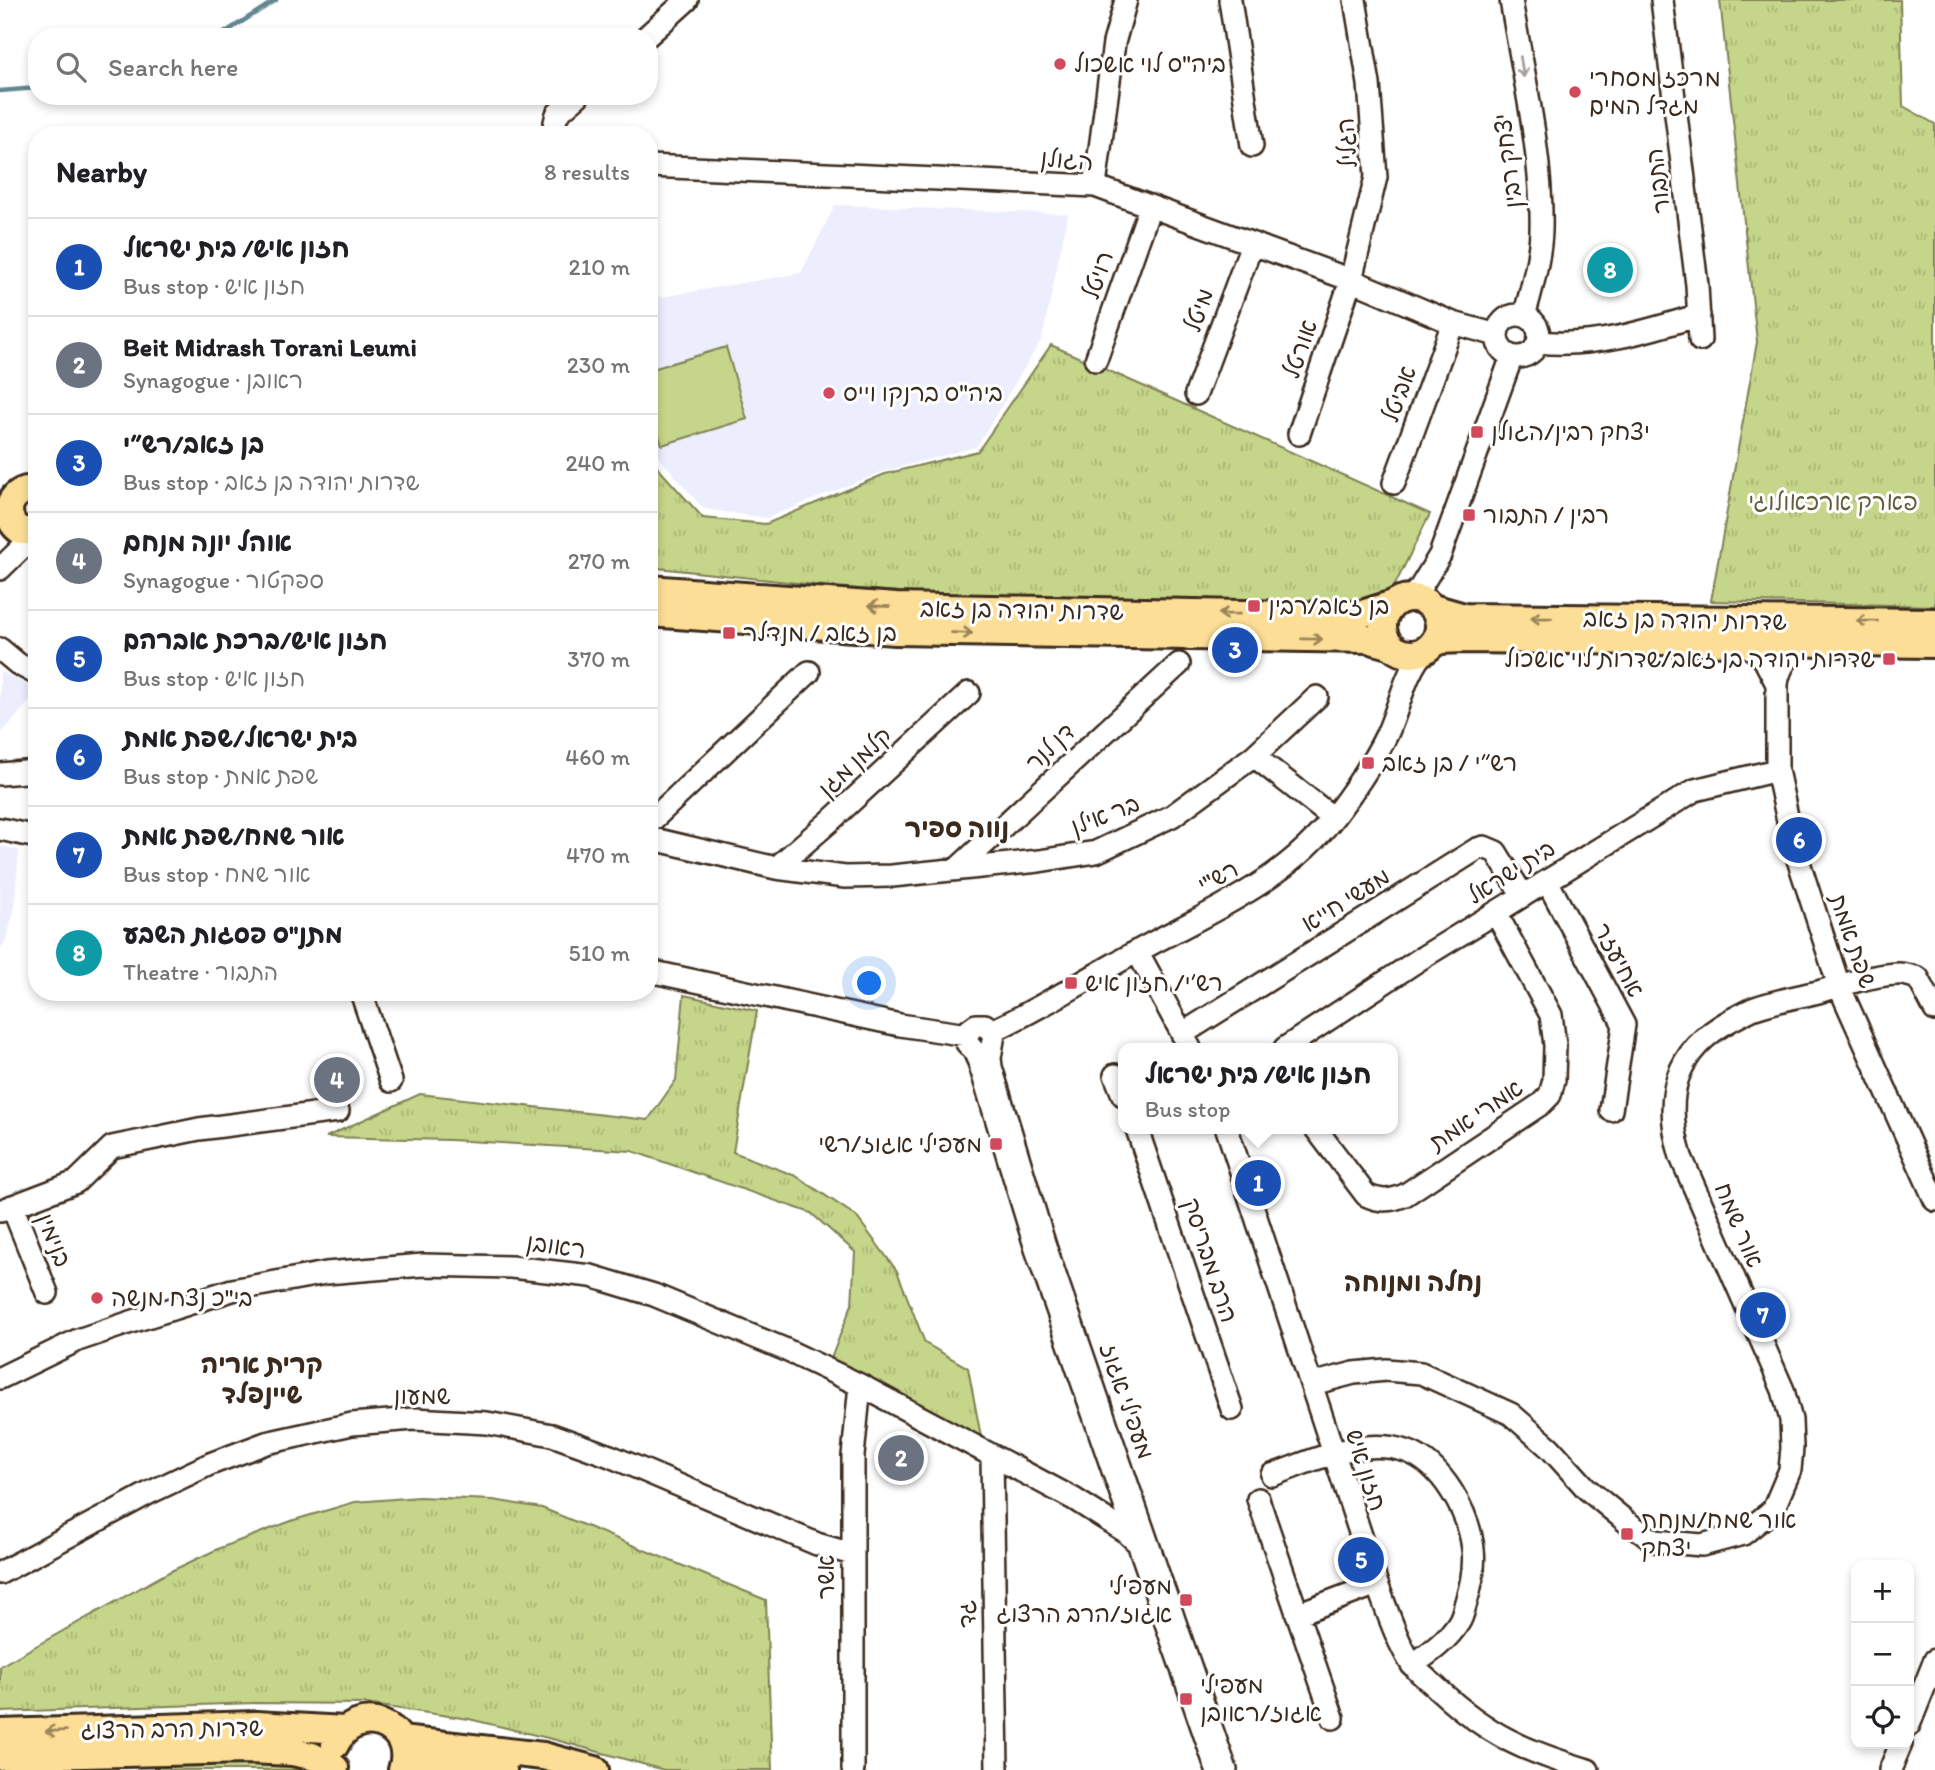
<!DOCTYPE html>
<meta charset="utf-8">
<style>
:root{--surface:#fff;--page:#f2f2f2;--text:#202124;--muted:#757577;--line:#e0e0e0;--accent:#ea580c}
body{margin:0;font-family:Itim,"Playpen Sans Hebrew",sans-serif;background:var(--page);color:var(--text)}
.controls{position:absolute;right:21px;bottom:21px;display:grid;overflow:hidden;border-radius:14px;box-shadow:0 4px 10px #0003}
.controls button{width:63px;height:63px;display:grid;place-items:center;padding:0;border:0;border-bottom:2px solid var(--line);background:var(--surface);color:var(--text);font:35px sans-serif}
.you{position:absolute;left:870px;top:984px;width:24px;height:24px;margin:-18px;border:5px solid #fff;border-radius:50%;background:#1a73e8;box-shadow:0 0 0 10px #1a73e833}
.badge{display:grid;place-items:center;width:46px;height:46px;border-radius:50%;background:var(--accent);color:#fff;font-size:23px;font-weight:700}
.pin{position:absolute;translate:-50% -50%;border:4px solid #fff;box-shadow:0 2px 7px #0006}
.popup{position:absolute;left:1118px;top:1043px;width:280px;height:91px;box-sizing:border-box;display:grid;place-content:center;border-radius:14px;background:var(--surface);filter:drop-shadow(0 2px 5px #0005);font-size:23px;white-space:nowrap;color:var(--muted)}
.popup b{font-size:26px;color:var(--text)}
.popup::after{content:'';position:absolute;left:50%;top:100%;margin-left:-14px;border:14px solid transparent;border-top-color:var(--surface)}
.list{margin:0;padding:0;list-style:none}
h2{display:flex;justify-content:space-between;align-items:center;height:91px;margin:0;padding:0 28px;font-size:30px}
h2 small{font-size:23px;font-weight:400;color:var(--muted)}
.list li{display:grid;grid-template-columns:46px 1fr auto;gap:21px;align-items:center;box-sizing:border-box;height:98px;padding:0 28px;border-top:2px solid var(--line)}
.list b{display:block;font-size:26px;white-space:nowrap}
.list p{margin:0;font-size:23px;white-space:nowrap;color:var(--muted)}
.list em{font-size:23px;font-style:normal;color:var(--muted)}
.icon{flex:none;width:38px;height:38px;fill:none;stroke:currentColor;stroke-width:2;stroke-linecap:round;stroke-linejoin:round}
.map{position:relative;flex:none;width:1935px;height:1770px;overflow:hidden}
.search{position:absolute;background:var(--surface);box-shadow:0 4px 10px #0003;left:28px;top:28px;width:630px;height:77px;display:flex;align-items:center;gap:18px;box-sizing:border-box;padding:0 24px;border-radius:28px;color:var(--muted);font-size:26px}
.panel{position:absolute;background:var(--surface);box-shadow:0 4px 10px #0003;left:28px;top:126px;width:630px;height:875px;border-radius:28px}
.map>svg:first-child{display:block}
.built{fill:#eceefd}
.grass{fill:url(#grass-tufts);stroke:#808054;stroke-width:2}
.pitch{fill:#c5d589;stroke:#808054;stroke-width:2}
.lines{fill:none;stroke-linecap:round;stroke-linejoin:round}
.stream{stroke:#638692;stroke-width:4.5}
.minor-casing{stroke:#3b2a1e;stroke-width:26}
.major-casing{stroke:#3b2a1e;stroke-width:32}
.minor{stroke:#fff;stroke-width:21}
.major{stroke:#fcde96;stroke-width:26}
.oneway{stroke:#a79f9a}
.oneway2{stroke:#9c845a}
.poi-dot{fill:#d1495b;stroke:#fff;stroke-width:2.5}
.labels{text-anchor:middle;stroke-width:6;stroke-linejoin:round;paint-order:stroke}
.poi-label{font-size:24px;fill:#3b2a1e;stroke:#fff;text-anchor:start}
.street-label{font-size:24px;fill:#3b2a1e;stroke:#fff}
.park-label{font-size:24px;fill:#645d3e;stroke:#fff}
.neighbourhood-label{font-size:26px;font-weight:bold;fill:#3b2a1e;stroke:#fff}
</style>
<div class="map">
<svg width="1935" height="1770" viewBox="0 0 1935 1770">
<defs>
<pattern id="grass-tufts" width="24" height="20" patternUnits="userSpaceOnUse" patternTransform="scale(1.75)"><rect width="24" height="20" fill="#c5d589"/><path d="M3 7l-1-3M5 7V3M7 7l1-3M15 17l-1-3M17 17v-4M19 17l1-3" fill="none" stroke="#aab776"/></pattern>
</defs>
<rect width="100%" height="100%" fill="#fff"/>
<filter id="ink" filterUnits="userSpaceOnUse"><feTurbulence type="fractalNoise" baseFrequency=".0143" numOctaves="2"/><feDisplacementMap in="SourceGraphic" scale="14" xChannelSelector="R" yChannelSelector="G"/><feConvolveMatrix kernelMatrix="1 2 1 2 8 2 1 2 1" color-interpolation-filters="sRGB"/></filter>
<g filter="url(#ink)">
<path class="built" d="M835,205L1068,214L1042,339L976,447L884,471L767,518L704,509L649,446V299L801,273Z
M0,671L37,690V693L0,735Z
M0,846L19,850L14,911L6,940L0,949Z"/>
<path class="grass" d="M1720,0H1900L1903,106L1935,124V606L1711,601L1757,342Z
M1051,345L1430,514L1389,597L1346,611L1034,602L834,587L649,567V458L703,518L766,524L885,474L978,451Z
M684,995L757,1011L733,1152L796,1176L856,1216L897,1271L925,1343L968,1368L982,1442L827,1369L852,1304L855,1252L811,1213L632,1151L450,1140L326,1137L420,1094L648,1120L676,1080Z
M419,1497L493,1500L542,1508L766,1600L772,1770H664L556,1740L469,1719L366,1704L255,1703L0,1712V1666L169,1572L220,1548L294,1520L355,1502Z
M277,1761L321,1770H158L157,1764Z"/>
<path class="pitch" d="M726,347L747,419L662,445L649,405V370Z"/>
<g class="lines">
<path class="stream" d="M218,37L276,0
M0,91L37,88"/>
<g class="minor-casing">
<path id="minor" d="M1230,0L1252,146
M1511,0C1523,74 1543,156 1541,231C1540,259 1532,289 1524,316
M1662,0L1697,285L1700,340
M646,37L687,0
M552,135L557,114L578,96
M649,166L1095,186L1351,280L1453,323L1497,335
M1095,186L1114,43L1126,0
M1497 336a21 21 0 1 1 42 0a21 21 0 1 1-42 0Z
M1539,342C1592,348 1648,331 1699,315
M1096,360L1150,207
M1196,394L1252,244
M1299,434L1351,280L1376,177L1369,84L1355,0
M1394,483L1453,323
M0,569L37,533
M1410,598L1420,588L1440,555L1512,356
M1744,642L1764,659L1777,684
M1811,643C1792,652 1780,662 1777,684V770L1793,844L1839,986L1935,1200
M0,649L18,664L37,674
M1254,756L1317,697
M0,774L37,771
M649,823L809,672
M0,829L37,837
M649,838L776,868L845,877L892,876L1039,861L1096,852L1172,816L1254,756L1333,818
M776,868L829,822L969,693
M957,869L1179,664
M1547,881L1624,1025L1611,1110
M1137,951L1190,1048
M649,971L900,1025L967,1035
M361,992L391,1081
M992,1031C1042,1008 1088,978 1136,952C1208,912 1286,882 1336,814C1355,789 1373,763 1387,734C1401,704 1404,672 1427,648
M1182,1034L1477,849L1484,847L1496,852L1523,896
M1285,1048L1420,959L1695,790L1777,770
M1115,1075L1123,1095
M1137,1129L1232,1409
M1227,1129L1377,1584C1387,1610 1396,1639 1411,1663C1418,1673 1430,1681 1438,1689C1488,1735 1524,1751 1588,1770
M1316,1129L1366,1195C1380,1202 1391,1201 1405,1195L1541,1104L1550,1095L1554,1080L1555,1045L1551,1015L1496,913
M12,1206L47,1293
M0,1211L76,1182L112,1147L199,1129L338,1111
M0,1378L78,1340L131,1322L232,1290L326,1273L423,1265L511,1267L591,1276L654,1295L784,1349L860,1385L1074,1499L1126,1532L1139,1544
M1312,1384L1354,1373L1386,1370L1421,1373L1511,1414L1550,1448L1587,1489L1628,1523L1654,1541L1702,1545L1743,1534L1773,1510L1790,1470L1792,1448L1791,1420L1783,1390L1681,1157C1663,1097 1674,1051 1731,1020C1739,1016 1747,1011 1755,1008C1775,1001 1797,997 1818,992C1841,985 1873,975 1897,974C1903,973 1911,976 1918,978L1935,1010
M992,1457L997,1770
M1272,1475C1312,1461 1363,1436 1406,1451C1442,1463 1469,1513 1473,1549C1475,1566 1471,1586 1466,1602C1464,1608 1463,1616 1459,1622C1448,1640 1430,1653 1412,1665
M1258,1499L1333,1718
M0,1573L149,1493L210,1464L266,1443L352,1424L414,1419L487,1423L552,1435L610,1456L817,1544L852,1554
M1297,1614L1377,1584
M1909,1725L1935,1660
M853,1770V1456L860,1385
M1217,1770L1036,1249L979,1062L974,1051L967,1043L968,1031L976,1025H985L994,1034L990,1058L991,1067L1045,1246L1226,1770
M1890,1770L1901,1744"/>
</g>
<g class="major-casing">
<path id="major" d="M26,490C6,496 3,519 21,531H37
M649,589L896,607L1340,616L1362,614L1393,604
M1383 626a28 28 0 1 1 56 0a28 28 0 1 1-56 0Z
M1436,609L1464,617L1935,622
M649,613L895,631L1368,639L1389,645
M1433,643L1441,640L1462,639L1935,644
M0,1733L256,1725L345,1730
M401,1740L543,1756L595,1770
M335,1745C356,1701 417,1724 402,1770
M0,1756L248,1750L292,1752L312,1756L335,1768
M407,1770C438,1754 470,1763 503,1770"/>
</g>
<use href="#minor" class="minor"/>
<use href="#major" class="major"/>
</g>
<defs><path id="oneway-shaft" d="M-6 0H5M1.5-3L5.5 0L1.5 3" fill="none" stroke-width="1.6" stroke-linecap="round" stroke-linejoin="round" transform="scale(1.75)"/></defs>
<use class="oneway" href="#oneway-shaft" transform="translate(1522 67) rotate(81)"/>
<g class="oneway2">
<use href="#oneway-shaft" transform="translate(879 606) rotate(-177)"/>
<use href="#oneway-shaft" transform="translate(1229 614) rotate(-179)"/>
<use href="#oneway-shaft" transform="translate(1541 618) rotate(-179)"/>
<use href="#oneway-shaft" transform="translate(1867 621) rotate(-179)"/>
<use href="#oneway-shaft" transform="translate(962 633) rotate(2)"/>
<use href="#oneway-shaft" transform="translate(1312 639) rotate(1)"/>
<use href="#oneway-shaft" transform="translate(56 1731) rotate(178)"/>
</g>
</g>
<g class="poi-dot">
<circle cx="1060" cy="64" r="7"/>
<circle cx="1575" cy="92" r="7"/>
<circle cx="829" cy="393" r="7"/>
<rect x="1470" y="425" width="14" height="14" rx="3.5"/>
<rect x="1462" y="508" width="14" height="14" rx="3.5"/>
<rect x="1247" y="599" width="14" height="14" rx="3.5"/>
<rect x="722" y="626" width="14" height="14" rx="3.5"/>
<rect x="1882" y="652" width="14" height="14" rx="3.5"/>
<rect x="1361" y="756" width="14" height="14" rx="3.5"/>
<rect x="1064" y="976" width="14" height="14" rx="3.5"/>
<rect x="989" y="1137" width="14" height="14" rx="3.5"/>
<circle cx="97" cy="1298" r="7"/>
<rect x="1620" y="1527" width="14" height="14" rx="3.5"/>
<rect x="1179" y="1593" width="14" height="14" rx="3.5"/>
<rect x="1179" y="1692" width="14" height="14" rx="3.5"/>
</g>
<g class="labels">
<g class="poi-label">
<text x="1074" y="72">ביה"ס לוי אשכול</text>
<text x="1589" y="86">מרכז מסחרי<tspan x="1589" dy="28">מגדל המים</tspan></text>
<text x="843" y="401">ביה"ס ברנקו וייס</text>
<text x="1491" y="440">יצחק רבין/הגולן</text>
<text x="1483" y="523">רבין / התבור</text>
<text x="1268" y="614">בן זאב/רבין</text>
<text x="743" y="641">בן זאב / מנדלר</text>
<text x="1875" y="667" text-anchor="end">שדרות יהודה בן זאב/שדרות לוי אשכול</text>
<text x="1382" y="771">רש״י / בן זאב</text>
<text x="1085" y="991">רש׳י/ חזון איש</text>
<text x="982" y="1152" text-anchor="end">מעפילי אגוז/רשי</text>
<text x="111" y="1306">בי"כ נצח מנשה</text>
<text x="1641" y="1528">אור שמח/מנחת<tspan x="1641" dy="28">יצחק</tspan></text>
<text x="1172" y="1594" text-anchor="end">מעפילי<tspan x="1172" dy="28">אגוז/הרב הרצוג</tspan></text>
<text x="1200" y="1693">מעפילי<tspan x="1200" dy="28">אגוז/ראובן</tspan></text>
</g>
<g class="street-label">
<text transform="translate(1347 143) rotate(-94)" y="8">הגליל</text>
<text transform="translate(1067 160) rotate(5)" y="8">הגולן</text>
<text transform="translate(1508 161) rotate(-97)" y="8">יצחק רבין</text>
<text transform="translate(1658 181) rotate(-97)" y="8">התבור</text>
<text transform="translate(1098 275) rotate(-71)" y="8">רויטל</text>
<text transform="translate(1199 310) rotate(-70)" y="8">מיטל</text>
<text transform="translate(1300 349) rotate(-71)" y="8">אורטל</text>
<text transform="translate(1399 394) rotate(-70)" y="8">אביטל</text>
<text transform="translate(1022 610) rotate(1)" y="8">שדרות יהודה בן זאב</text>
<text transform="translate(1685 620) rotate(1)" y="8">שדרות יהודה בן זאב</text>
<text transform="translate(1050 747) rotate(-43)" y="8">דן לנר</text>
<text transform="translate(855 762) rotate(-43)" y="8">קלמן מגן</text>
<text transform="translate(1105 815) rotate(-21)" y="8">בר אילן</text>
<text transform="translate(1511 872) rotate(-32)" y="8">בית ישראל</text>
<text transform="translate(1218 877) rotate(-29)" y="8">רש"י</text>
<text transform="translate(1346 900) rotate(-32)" y="8">מעשי חייא</text>
<text transform="translate(1853 941) rotate(71)" y="8">שפת אמת</text>
<text transform="translate(1619 960) rotate(62)" y="8">אחיעזר</text>
<text transform="translate(1476 1115) rotate(-34)" y="8">אמרי אמת</text>
<text transform="translate(1739 1225) rotate(67)" y="8">אור שמח</text>
<text transform="translate(54 1240) rotate(68)" y="8">בנימין</text>
<text transform="translate(556 1246) rotate(8)" y="8">ראובן</text>
<text transform="translate(1210 1260) rotate(72)" y="8">הרב מבריסק</text>
<text x="422" y="1404">שמעון</text>
<text transform="translate(1127 1401) rotate(71)" y="8">מעפילי אגוז</text>
<text transform="translate(1366 1470) rotate(72)" y="8">חזון איש</text>
<text transform="translate(826 1577) rotate(-90)" y="8">אשר</text>
<text transform="translate(967 1614) rotate(-91)" y="8">גד</text>
<text transform="translate(172 1729) rotate(-1)" y="8">שדרות הרב הרצוג</text>
</g>
<g class="park-label">
<text x="1833" y="510">פארק ארכאולוגי</text>
</g>
<g class="neighbourhood-label">
<text x="957" y="837">נווה ספיר</text>
<text x="1413" y="1291">נחלה ומנוחה</text>
<text x="262" y="1373">קרית אריה<tspan x="262" dy="30">שיינפלד</tspan></text>
</g>
</g>
</svg>
<div class="controls">
<button>+</button>
<button>−</button>
<button><svg class="icon" aria-label="locate" viewBox="0 0 24 24"><circle cx="12" cy="12" r="6"/><path d="M12 2v4M12 18v4M2 12h4M18 12h4"/></svg></button>
</div>
<div class="you"></div>
<div class="pin badge" style="left:1258px;top:1183px;background:#1a4fb4">1</div>
<div class="popup"><b>חזון איש/ בית ישראל</b>Bus stop</div>
<div class="pin badge" style="left:901px;top:1458px;background:#6b7280">2</div>
<div class="pin badge" style="left:1235px;top:650px;background:#1a4fb4">3</div>
<div class="pin badge" style="left:337px;top:1080px;background:#6b7280">4</div>
<div class="pin badge" style="left:1361px;top:1560px;background:#1a4fb4">5</div>
<div class="pin badge" style="left:1799px;top:840px;background:#1a4fb4">6</div>
<div class="pin badge" style="left:1763px;top:1315px;background:#1a4fb4">7</div>
<div class="pin badge" style="left:1610px;top:270px;background:#0f9aa8">8</div>
<div class="search"><svg class="icon" aria-label="search" viewBox="0 0 24 24"><circle cx="10" cy="10" r="6"/><path d="M15 15l6 6"/></svg>Search here</div>
<section class="panel">
<h2>Nearby<small>8 results</small></h2>
<ul class="list">
<li><span class="badge" style="background:#1a4fb4">1</span><div><b>חזון איש/ בית ישראל</b><p>Bus stop · חזון איש</p></div><em>210 m</em></li>
<li><span class="badge" style="background:#6b7280">2</span><div><b>Beit Midrash Torani Leumi</b><p>Synagogue · ראובן</p></div><em>230 m</em></li>
<li><span class="badge" style="background:#1a4fb4">3</span><div><b>בן זאב/רש״י</b><p>Bus stop · שדרות יהודה בן זאב</p></div><em>240 m</em></li>
<li><span class="badge" style="background:#6b7280">4</span><div><b>אוהל יונה מנחם</b><p>Synagogue · ספקטור</p></div><em>270 m</em></li>
<li><span class="badge" style="background:#1a4fb4">5</span><div><b>חזון איש/ברכת אברהם</b><p>Bus stop · חזון איש</p></div><em>370 m</em></li>
<li><span class="badge" style="background:#1a4fb4">6</span><div><b>בית ישראל/שפת אמת</b><p>Bus stop · שפת אמת</p></div><em>460 m</em></li>
<li><span class="badge" style="background:#1a4fb4">7</span><div><b>אור שמח/שפת אמת</b><p>Bus stop · אור שמח</p></div><em>470 m</em></li>
<li><span class="badge" style="background:#0f9aa8">8</span><div><b>מתנ&quot;ס פסגות השבע</b><p>Theatre · התבור</p></div><em>510 m</em></li>
</ul>
</section>
</div>
